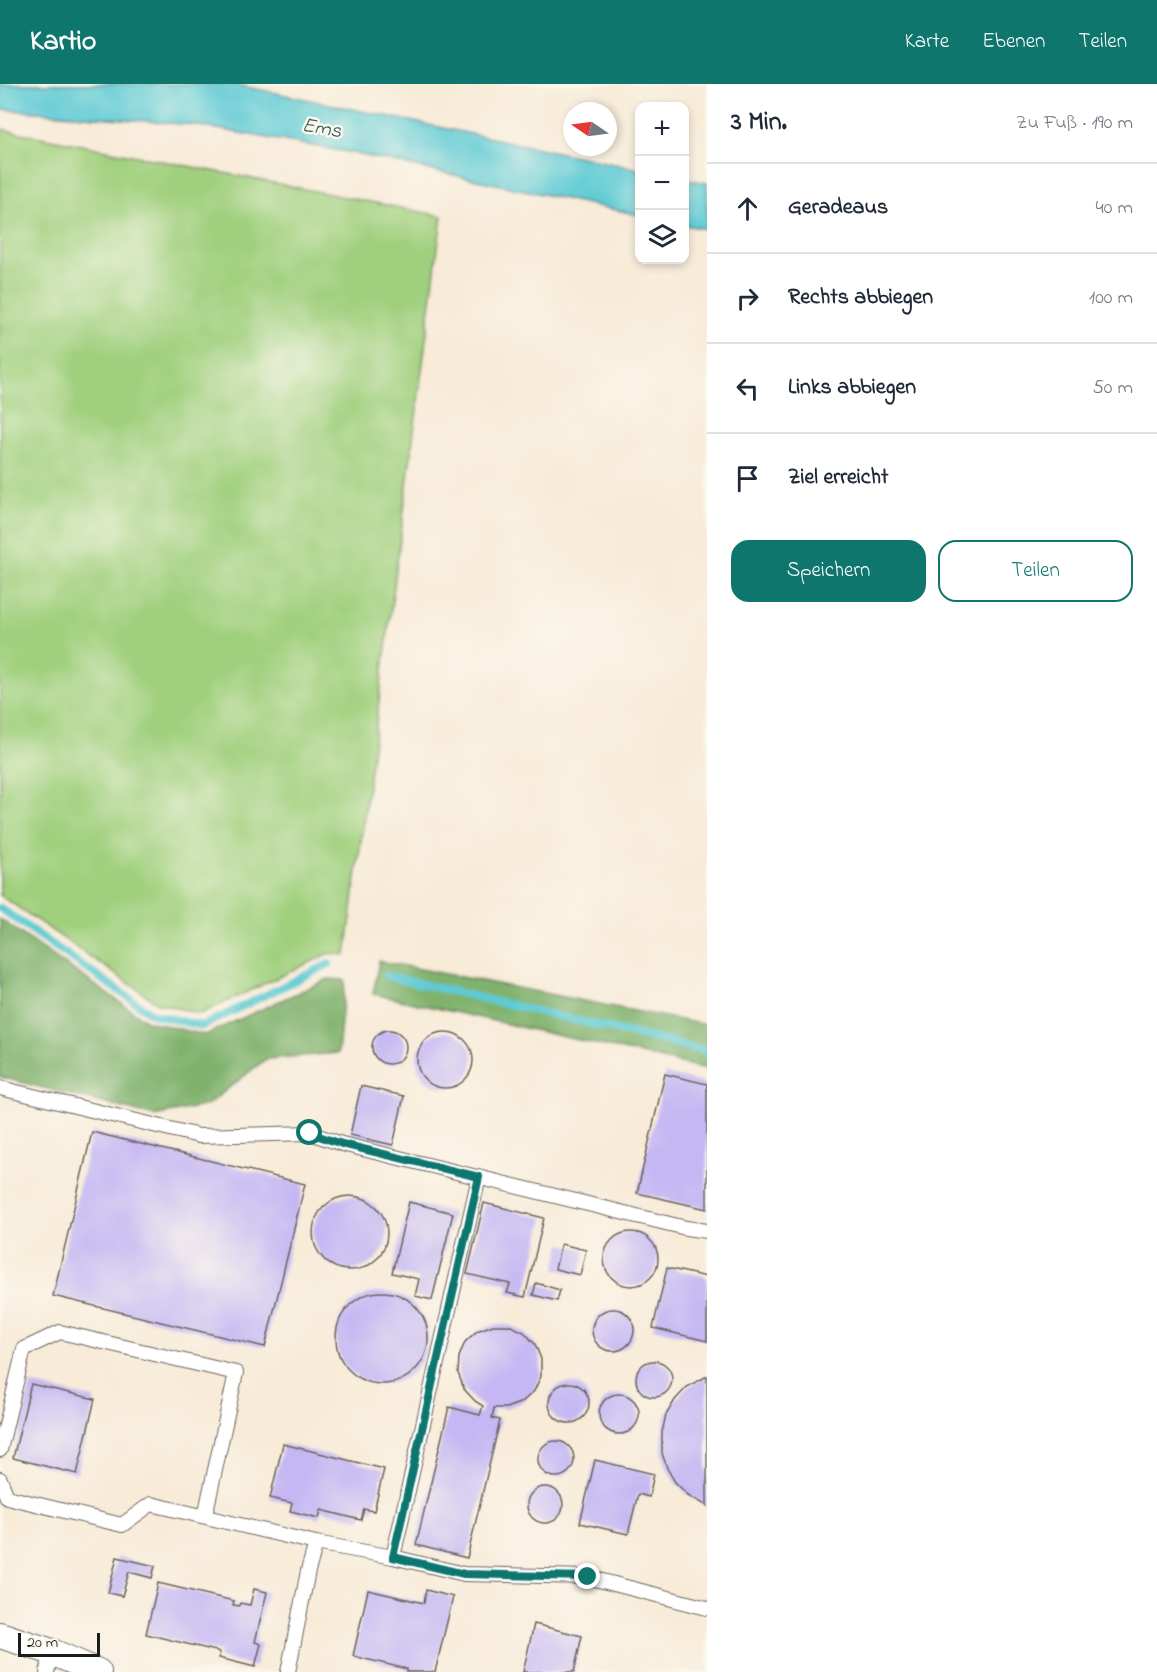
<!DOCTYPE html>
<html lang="de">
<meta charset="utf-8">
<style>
:root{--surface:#fff;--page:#f6f6f7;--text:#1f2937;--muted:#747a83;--line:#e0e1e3;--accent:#0f766e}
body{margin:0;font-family:"Indie Flower",sans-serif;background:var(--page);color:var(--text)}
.controls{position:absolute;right:18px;top:18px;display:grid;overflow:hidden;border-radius:12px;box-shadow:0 3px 9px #0003}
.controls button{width:54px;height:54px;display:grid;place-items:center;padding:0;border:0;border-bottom:2px solid var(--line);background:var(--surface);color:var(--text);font:30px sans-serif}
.compass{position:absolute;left:563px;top:18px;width:54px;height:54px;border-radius:50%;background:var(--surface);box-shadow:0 3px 9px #0003;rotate:283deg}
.scale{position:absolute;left:18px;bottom:15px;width:82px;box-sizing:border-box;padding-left:6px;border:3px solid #1c1c1c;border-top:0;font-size:16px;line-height:21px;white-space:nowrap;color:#1c1c1c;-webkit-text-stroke:4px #fbf7ec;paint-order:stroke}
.stop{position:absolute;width:18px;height:18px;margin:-14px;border:4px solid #0f766e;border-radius:50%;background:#fff}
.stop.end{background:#0f766e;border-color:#fff;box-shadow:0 2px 6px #0008}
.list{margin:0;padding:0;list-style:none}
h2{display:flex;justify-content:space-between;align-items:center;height:78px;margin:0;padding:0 24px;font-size:26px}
h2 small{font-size:20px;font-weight:400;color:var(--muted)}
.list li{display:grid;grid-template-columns:39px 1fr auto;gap:18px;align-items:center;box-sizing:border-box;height:90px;padding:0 24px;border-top:2px solid var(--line)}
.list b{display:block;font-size:22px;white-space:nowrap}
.list em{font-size:20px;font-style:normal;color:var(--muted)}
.actions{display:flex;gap:12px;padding:18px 24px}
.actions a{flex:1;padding:14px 0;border:2px solid var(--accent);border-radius:18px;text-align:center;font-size:21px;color:var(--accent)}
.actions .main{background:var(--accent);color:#fff}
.icon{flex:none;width:33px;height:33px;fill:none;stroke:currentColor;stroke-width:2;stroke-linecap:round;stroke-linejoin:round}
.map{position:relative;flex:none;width:707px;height:1588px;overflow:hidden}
header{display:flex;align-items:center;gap:36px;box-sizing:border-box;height:84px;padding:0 30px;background:var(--accent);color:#fff}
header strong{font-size:28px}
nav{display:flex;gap:33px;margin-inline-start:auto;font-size:21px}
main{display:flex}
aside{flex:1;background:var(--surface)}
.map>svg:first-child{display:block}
.green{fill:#a0d07e;stroke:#5e764d;stroke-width:1.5}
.forest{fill:#80b26d;stroke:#4e6744;stroke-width:1.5}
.water{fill:#5dcad4;stroke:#3c7378;stroke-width:1.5}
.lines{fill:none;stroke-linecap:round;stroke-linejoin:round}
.stream{stroke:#5dcad4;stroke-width:8}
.building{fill:#c5b7f3}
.service-casing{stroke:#69645e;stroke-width:16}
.minor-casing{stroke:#69645e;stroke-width:28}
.service{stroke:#fff;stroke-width:14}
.minor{stroke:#fff;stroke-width:26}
.route{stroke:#0f766e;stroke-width:8}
.labels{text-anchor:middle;stroke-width:5;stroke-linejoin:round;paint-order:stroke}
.water-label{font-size:21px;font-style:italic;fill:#33595c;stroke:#fbf7ec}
</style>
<header>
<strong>Kartio</strong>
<nav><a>Karte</a><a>Ebenen</a><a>Teilen</a></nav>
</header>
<main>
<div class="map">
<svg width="707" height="1588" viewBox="0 0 707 1588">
<rect width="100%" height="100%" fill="#fbf7ec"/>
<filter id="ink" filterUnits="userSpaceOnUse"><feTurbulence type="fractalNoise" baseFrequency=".0167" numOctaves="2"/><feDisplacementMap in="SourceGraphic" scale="12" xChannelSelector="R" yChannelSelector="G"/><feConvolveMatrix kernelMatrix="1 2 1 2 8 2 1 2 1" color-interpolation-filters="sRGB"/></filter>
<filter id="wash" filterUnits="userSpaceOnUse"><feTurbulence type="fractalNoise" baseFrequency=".008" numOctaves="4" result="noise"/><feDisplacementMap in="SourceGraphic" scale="24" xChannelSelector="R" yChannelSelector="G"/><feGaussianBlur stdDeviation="1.35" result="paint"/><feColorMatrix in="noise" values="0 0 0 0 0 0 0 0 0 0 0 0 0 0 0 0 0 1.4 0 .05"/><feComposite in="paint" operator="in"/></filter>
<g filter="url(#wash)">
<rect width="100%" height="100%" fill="#f8ebd8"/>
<path class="green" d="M0,45L442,132L346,871L330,869L200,930L158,919L0,811Z"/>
<path class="forest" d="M0,835L147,937L205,951L328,895L345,896L338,969L266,975L207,1021L154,1032L0,993Z
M379,877L707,941V985L373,910Z"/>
<path class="water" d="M0,0H233L639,85V131L347,68L194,41L0,25Z
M685,95L707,99V145L685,141Z"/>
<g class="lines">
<path class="stream" d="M0,824L152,930L202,942L329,880
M387,892L707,967"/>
</g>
<g id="blocks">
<path class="building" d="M372 963a17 17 0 1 1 34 0a17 17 0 1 1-34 0Z
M417 976a28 28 0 1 1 56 0a28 28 0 1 1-56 0Z
M665,990L707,1000V1125L637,1109Z
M361,1002L404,1012L393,1061L350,1051Z
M92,1048L305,1100L265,1263L53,1212Z
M313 1149a37 37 0 1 1 74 0a37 37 0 1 1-74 0Z
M409,1118L453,1129L432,1216L415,1212L419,1195L392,1189Z
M484,1119L544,1134L525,1213L507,1209L510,1200L467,1190Z
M604 1175a27 27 0 1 1 54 0a27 27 0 1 1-54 0Z
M561,1160L586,1166L580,1191L555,1185Z
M667,1184L707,1193V1257L653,1244Z
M536,1199L560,1206L557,1217L533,1211Z
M336 1254a46 46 0 1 1 92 0a46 46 0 1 1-92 0Z
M592 1246a21 21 0 1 1 42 0a21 21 0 1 1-42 0Z
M493,1241H509L524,1248L535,1260L541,1275V1292L534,1307L522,1318L506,1324H494L492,1334L500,1336L467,1474L416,1461L449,1323L480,1331L483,1322L475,1317L464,1305L458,1289L459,1273L465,1258L477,1247Z
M636 1295a18 18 0 1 1 36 0a18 18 0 1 1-36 0Z
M707,1292V1422L688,1411L675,1398L667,1384L662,1369V1348L666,1331L675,1316L687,1303Z
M549 1319a20 20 0 1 1 40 0a20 20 0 1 1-40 0Z
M31,1300L95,1315L77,1390L13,1374Z
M599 1330a20 20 0 1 1 40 0a20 20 0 1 1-40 0Z
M538 1375a18 18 0 1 1 36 0a18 18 0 1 1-36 0Z
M283,1360L384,1385L374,1427L364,1425L361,1436L321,1426L319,1434L290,1427L292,1419L270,1414Z
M595,1376L654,1390L649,1413L638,1410L628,1450L580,1439Z
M527 1421a18 18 0 1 1 36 0a18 18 0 1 1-36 0Z
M117,1473L155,1482L152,1494L129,1488L122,1512L108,1509Z
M158,1499L234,1517L233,1521L239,1522L240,1519L250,1521L254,1505L267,1508L255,1558L261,1560L255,1583L219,1574L220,1568L146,1550Z
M368,1506L424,1519L426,1506L453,1513L435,1588H407V1585L353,1572Z
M534,1540L582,1552L574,1588H523Z"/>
</g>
</g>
<g filter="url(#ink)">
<use href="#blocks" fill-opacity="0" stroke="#69645e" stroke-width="1.5"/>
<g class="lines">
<g class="service-casing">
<path id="service" d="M0,1004L199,1052L310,1049L342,1060L686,1144L707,1147
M0,1366L24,1265L60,1248L236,1289L205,1432
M0,1395L7,1413L122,1441L151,1420L316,1459L393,1473L464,1490L587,1493L707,1524
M393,1473L479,1093
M47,1588L52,1568
M288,1588L308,1487L316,1459"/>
</g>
<g class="minor-casing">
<path id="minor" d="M0,1551L52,1568L98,1588"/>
</g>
<use href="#service" class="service"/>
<use href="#minor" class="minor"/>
</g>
</g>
<g class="lines" filter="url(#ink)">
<path class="route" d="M310,1049L342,1060L479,1093L393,1473L464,1490L588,1493"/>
</g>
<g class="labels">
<g class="water-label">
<text transform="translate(322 43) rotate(10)" y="7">Ems</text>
</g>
</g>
</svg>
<div class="controls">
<button>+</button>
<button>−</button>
<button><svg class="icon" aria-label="layers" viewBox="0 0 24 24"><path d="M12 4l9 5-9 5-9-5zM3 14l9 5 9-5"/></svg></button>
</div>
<svg class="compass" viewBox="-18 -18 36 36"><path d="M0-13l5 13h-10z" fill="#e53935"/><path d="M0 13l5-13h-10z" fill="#747a83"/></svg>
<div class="scale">20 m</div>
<div class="stop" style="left:310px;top:1049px"></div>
<div class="stop end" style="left:588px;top:1493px"></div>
</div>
<aside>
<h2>3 Min.<small>Zu Fuß · 190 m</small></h2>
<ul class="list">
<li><svg class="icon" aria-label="ahead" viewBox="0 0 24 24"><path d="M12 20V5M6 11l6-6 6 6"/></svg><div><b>Geradeaus</b></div><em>40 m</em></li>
<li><svg class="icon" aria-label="right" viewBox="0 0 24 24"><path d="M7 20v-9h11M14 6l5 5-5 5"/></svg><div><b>Rechts abbiegen</b></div><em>100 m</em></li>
<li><svg class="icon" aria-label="left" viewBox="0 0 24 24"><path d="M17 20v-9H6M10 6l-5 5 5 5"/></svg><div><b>Links abbiegen</b></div><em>50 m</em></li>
<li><svg class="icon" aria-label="arrive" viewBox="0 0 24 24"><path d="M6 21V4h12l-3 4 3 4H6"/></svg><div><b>Ziel erreicht</b></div></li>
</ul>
<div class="actions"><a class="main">Speichern</a><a>Teilen</a></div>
</aside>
</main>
